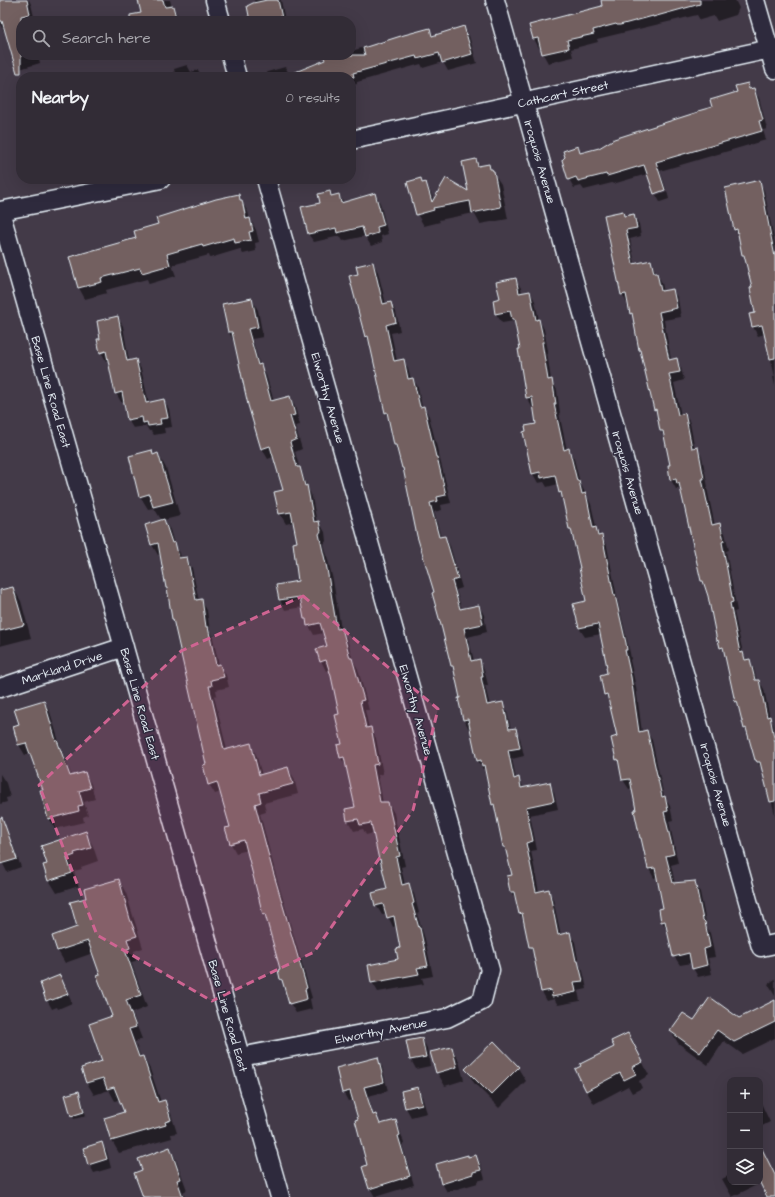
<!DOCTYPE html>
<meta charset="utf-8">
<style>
:root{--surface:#322c36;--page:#3d3842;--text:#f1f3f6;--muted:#a8a7ad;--line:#4d4851}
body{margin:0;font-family:"Architects Daughter",sans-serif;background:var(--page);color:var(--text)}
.controls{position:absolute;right:12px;bottom:12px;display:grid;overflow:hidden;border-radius:8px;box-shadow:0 4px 16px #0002}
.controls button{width:36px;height:36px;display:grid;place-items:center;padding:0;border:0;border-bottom:1px solid var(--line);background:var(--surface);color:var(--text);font:20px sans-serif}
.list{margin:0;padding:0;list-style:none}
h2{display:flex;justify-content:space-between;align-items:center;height:52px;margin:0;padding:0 16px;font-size:17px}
h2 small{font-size:13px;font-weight:400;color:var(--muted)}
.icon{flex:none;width:22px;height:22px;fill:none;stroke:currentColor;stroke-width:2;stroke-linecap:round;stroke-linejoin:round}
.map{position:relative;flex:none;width:775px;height:1197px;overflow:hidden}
.search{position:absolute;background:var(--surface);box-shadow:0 4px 16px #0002;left:16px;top:16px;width:340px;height:44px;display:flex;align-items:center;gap:10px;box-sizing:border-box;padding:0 14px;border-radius:16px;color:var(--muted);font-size:15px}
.panel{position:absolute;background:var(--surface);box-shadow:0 4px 16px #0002;left:16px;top:72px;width:340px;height:112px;border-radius:16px}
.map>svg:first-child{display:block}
.shadow{fill:#0007}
.building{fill:#736160;stroke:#e8f1f8}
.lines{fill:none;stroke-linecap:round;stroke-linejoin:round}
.minor-casing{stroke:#e8f1f8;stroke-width:21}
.minor{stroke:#2f2a3d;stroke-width:18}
.marked{fill:#cf6492;fill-opacity:0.2;stroke:#cf6492;stroke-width:3;stroke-dasharray:8 5;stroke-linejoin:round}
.labels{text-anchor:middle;stroke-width:3;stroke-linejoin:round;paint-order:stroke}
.street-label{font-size:12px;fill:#e8f1f8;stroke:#2f2a3d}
</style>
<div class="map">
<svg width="775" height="1197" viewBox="0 0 775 1197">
<rect width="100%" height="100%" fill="#433a48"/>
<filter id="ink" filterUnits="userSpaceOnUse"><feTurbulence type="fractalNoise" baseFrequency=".025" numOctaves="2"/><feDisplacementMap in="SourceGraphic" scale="8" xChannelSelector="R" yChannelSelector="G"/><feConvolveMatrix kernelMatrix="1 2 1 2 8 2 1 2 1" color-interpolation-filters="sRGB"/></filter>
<g filter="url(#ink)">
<path class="shadow" d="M0,0H29L31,4L35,21H21V55H38L40,63L20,69L6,31H4L0,24Z
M138,0H170L172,7L179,17V21H143Z
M254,0H281L285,21H251L255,3Z
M602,0H735L739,8L736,15L717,21L714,16L700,20L697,15L597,39L598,42L571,49L573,57L548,63L543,54L541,47L539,48L534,39L531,26L603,6Z
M464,27L469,36L477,63L448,71L443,62L423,68L421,64L357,82V84L351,86V77H269L267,72L285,67L290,75L326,61L324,55H351V51L429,29L434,36Z
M187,65L191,72L198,70L202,77H176L174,69Z
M747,84L751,90L753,89L759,98L767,129L763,130L766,140L660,171L666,189L655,193L647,174L613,184L612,183L584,190L581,186L574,188L569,179L578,147L581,154L714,107L738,92Z
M21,92V100L19,93Z
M476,160L480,167L488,165L501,184L508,219L480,224L474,213L439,220L440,222L424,226L417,214L421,179L423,184L426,183L434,200L469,193Z
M759,182L764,190L775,244V386L773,377H775L765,334L758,336L753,327L756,314L753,288L747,261L743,255L740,238L735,229Z
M667,191L669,199L660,202L656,195Z
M330,193L332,197L339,195L344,204L375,194L380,203L388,234L381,236L382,242L371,246L365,236L343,241L340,236L314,242L308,234L321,204Z
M238,196L248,212L250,219L256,230L259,242L255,243L256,251L243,254L240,249L210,258L209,255L172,265L176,276L149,284L147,279L106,290L107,293L85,299L79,288L70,258L137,238Z
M623,212L625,217L634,215L639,224L641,236L630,239L635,264L650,261L662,283L664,292L673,290L678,299L681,317L664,320L671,360L676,359L681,368L684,380L674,383L681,415L685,414L690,423L695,449L697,448L702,457L708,487L707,488L715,526L720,525L725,533L729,550L726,551L737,611L734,612L743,653L747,661L749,660L754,669L757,681H759L764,689L770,718L774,726L775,815L764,771L755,759L750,737L745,728L740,710L736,701L726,656L718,640L709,596L702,581L681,488L676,489L671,480L669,466H671L665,438L661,431L658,414L655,409L634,318L631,313L629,303H627L622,294Z
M373,263L378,272L386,304L391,303L396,312L400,331L391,333L397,361L403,360L408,368L411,379H413L418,387L422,407H424L429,416L451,503L441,505L442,510L434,512L441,538L445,537L450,546L462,588L456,590L462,610L479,606L484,615L487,632L468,637L474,661L479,660L484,669L488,685L485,686L490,706L502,703L507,712L511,730L515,729L520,738L524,756L512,759L516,779L519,778L524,789L549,783L554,792L558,809L530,815L537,850L531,851L539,892L548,890L553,899L561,935L569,933L575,942L579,964L583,971L587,989L578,991L580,1001L558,1005L554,999L547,1001L542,992L534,954L530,947L525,923L520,914L517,901L511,892L513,876L508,854L504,847L496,811L493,804L485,769H483L478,761L471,728L469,729L464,720L461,699L455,672L452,666L404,470L399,452L395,445L389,419L386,413L371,345L366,336L359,275Z
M515,279L521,288L522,293L530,292L535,301L539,320L544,329L548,351L547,352L551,380L557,390L560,413H559L567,450H569L574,459L580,483L591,504L597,531L607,546L618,602L630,653L631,659L630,660L636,687L642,732L646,731L652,740L664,797L670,806L673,820L669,821L678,863L671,865L675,884L694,882L700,892L707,928L710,933L715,957L708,958L712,974L698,977L693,968L692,963L680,965L674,956L667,930L662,921L664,909L658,877L654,878L649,869L636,811H637L633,788L629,789L623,780L621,767L617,759L619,737L611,703L605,694L608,667L601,634L585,637L579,628L574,605L587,602L581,569L564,500L560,493L558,484L547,487L544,482L538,483L533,474L537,425L534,407H532L527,398L520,350H521L516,324L514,321L502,323L496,314L494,300L501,299Z
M252,300L258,310L263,337L252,339L260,366L266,375L274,401L290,397L295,407L300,425L295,426L302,449L295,452L300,470L312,497L317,523L319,522L325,532L326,541L324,544L333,580L341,629L347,639L353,660L358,669L369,710H365L369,728H370L376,738L383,774L378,775L383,803H388L394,813L405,866L401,867L405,885L408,884L414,894L419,913L417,914L425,939L433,976L422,978L424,984L378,992L372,982L400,960L401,949L397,926L393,927L387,914L382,915L376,905L388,890L374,833L366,835L363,829L354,831L348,821L356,807L347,768L341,758L344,745L340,714L330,670L326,671L321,661L328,647L324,633L314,635L305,619L303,607L285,610L280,600L277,586L299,582V543L294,522L286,524L280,514L276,493L284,491L273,457L268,459L262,449L249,404L234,342L229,332L224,305Z
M118,318L123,326L129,361L136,360L141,369L149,403L164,401L169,409L172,427L164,428L165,433L154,435L151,431H149L146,426L133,428L128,420L124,402H121L116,393L109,360L106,361L101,352V340Z
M151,452L154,455L158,454L166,468L180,516L164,520L170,530L174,544L180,553L181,559L186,558L192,568L199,601L201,600L207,610L210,632L213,638L219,665L226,675L229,687L216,690L217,695L214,696L227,750L250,744L256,754L262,775L288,768L294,778L298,794L264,803L266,812L260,814L277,879L312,998L310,999L312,1009L296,1013L290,1003L285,984L281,978V970L267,920L264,915L248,850L236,853L231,844V828L221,792L215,794L209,784L207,764L161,554L158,555L152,545L146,525L162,521L154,508L148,509L140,496Z
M13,588L21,601L31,638L0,646V591Z
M44,701L50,712L61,748L72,777L85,773L91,784L95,799L84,802L88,815L83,817L84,822L55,829L49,819L42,791L45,790L31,753L25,755L19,745L14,727L20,725Z
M0,774L6,783L10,797L6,798L7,802L0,804Z
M85,832L93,846L98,861L81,867L82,869L74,871L79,886L57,893L49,880L48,864Z
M9,839L14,848L21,867L7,872L0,858V842Z
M119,880L126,893L143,948L134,951L136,961L131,962L147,1007L132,1013L142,1039L135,1042L141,1058L143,1057L150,1069L161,1102L164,1101L171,1114L177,1133L171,1134L172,1138L119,1153L112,1141L105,1119L125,1113L120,1099L115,1101L109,1090L94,1095L87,1083L82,1068L103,1061L113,1017L101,976L93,953L65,963L58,951L79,928L88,898Z
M60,976L72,1003L58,1009L57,1007L52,1009L47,1000Z
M775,979V996L768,984Z
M775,1001V1038L742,1054L724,1041L708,1065L678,1043L671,1031L694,1022L738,1019Z
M422,1039L427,1048L430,1066L416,1069L411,1060Z
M494,1043L518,1068L526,1081L499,1108L474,1083L467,1070Z
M635,1047L649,1075L639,1081L642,1088L632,1093L628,1086L594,1104L586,1090L583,1066Z
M452,1048L459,1061L464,1080L445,1086L437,1072Z
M377,1058L382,1067L388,1091L368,1096L374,1116L376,1115L381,1124L395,1121L400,1130L404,1144L402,1145L414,1185L375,1197L370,1188L368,1166L353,1100L348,1101L343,1092Z
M417,1088L422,1097L427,1113L411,1117L406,1108L402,1092Z
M79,1093L81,1097L86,1116L74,1119L72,1115Z
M760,1101L770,1122L760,1127Z
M102,1144L107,1152L111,1168L94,1173L89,1164Z
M760,1145L775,1176V1197H768L761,1183L732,1197L722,1179L730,1175V1182H760Z
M170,1148L176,1160L187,1190L183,1192L185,1197H144V1171Z
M476,1156L481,1165L485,1179L477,1181L478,1183L447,1192L442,1183L469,1158Z"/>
<path class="building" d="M0,0H27L30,14L21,16V73H17L2,21H0Z
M138,0H163L165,7L173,6L177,21H130V15L141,13Z
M267,0H278L282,18L269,21H250L247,6L253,3Z
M601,0H700V4L653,17V16L620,25H617L616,24L593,30L594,34L567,40L569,48L542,54L538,38L533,39L529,25L602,6Z
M464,26L472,54L442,63L439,53L417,59L416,56L379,66L353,73L354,77H283L325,60L323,55H365L363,48L404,35L430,28L432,36Z
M748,83L749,89L754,88L763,120L759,121L762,131L656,162L665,190L654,194L644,165L607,176L606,174L578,181L576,177L568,180L562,160L565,157L563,151L578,146L580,153L599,148L614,139L698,112V111L712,107L710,100L737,92L735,86Z
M476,159L478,166L489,164L490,169H492L493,171H494L501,207L472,213L470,201L433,208L434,210L416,215L407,182L421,178L422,183L426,182L432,202L446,178L468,191L462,162Z
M760,180L775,257V358L770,359L762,325L752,327L749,314L755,313L750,288L752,287L744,255H742L737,229L734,230L725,188Z
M330,191L331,196L339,194L341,203L375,193L384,225L377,227L378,233L365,237L362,227L337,233L336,228L308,234L301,207L320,203L318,194Z
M239,194L240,200H242L246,219L250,218L253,231L249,232L251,240L235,243L234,238L203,247L202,244L167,254L170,265L142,273L140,268L101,278L102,282L78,288L69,257L136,238L134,231L158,224L156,218L216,199Z
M623,211L624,216L634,214L637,228L626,230L633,264L651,260L654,273H657L661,291L673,289L677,308L659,312L669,360L677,358L680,372L669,374L678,415L685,413L692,448L698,447L704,479H702L712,525L720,523L724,541L722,542L733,602L730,603L740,653L743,652L745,660L750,659L755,680H759L767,717L770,716L775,743V801L770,802L760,762H757L756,760H755L746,728L744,729L737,701L735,702L723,647L720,648L718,640L717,641L708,596L703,581H701L679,483L677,484L676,479L670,480L668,465H670L663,431H660L656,409L654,410L640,350H639L632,313L630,314L626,294L621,295L604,215Z
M373,262L383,304L391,302L396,322L386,325L394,361L404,359L408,379L413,378L420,407L424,406L436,457H437L446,495L437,497L438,501L430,503L439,537L445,536L458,579L452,581L460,609L479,605L483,624L464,628L471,661L480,659L483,677H481L487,705L503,702L509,729L516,728L520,748L508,750L514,779L519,777L521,788L550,782L554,801L526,807L533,841L526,843L536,892L549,889L558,935L570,932L576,961H578L583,981L574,982L576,992L552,997L551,990L541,992L532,947H529L522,913L519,914L514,892H510L507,876L512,875L505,847H503L494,804L492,805L484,765L482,766L481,760L477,761L468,719L463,720L458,698H460L453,666H451L442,629L432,593L434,592L417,536L403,468H402L396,445H394L387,412L385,413L368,336L365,337L349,276L358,274L356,266Z
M516,278L519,293L530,291L536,320L539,319L544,342H542L548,380L552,379L556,404H554L564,450L569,448L577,481H579L582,494L586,493L593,528L596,527L598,536L602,535L614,595H615L626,643L627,650H625L631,677L639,732L647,730L662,797L665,796L668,811L664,812L674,854L666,856L673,883L695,881L703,920L705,922L710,947L704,949L707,965L692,969L689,953L673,957L665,921L661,922L659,909L663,908L655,868L648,869L641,838H640L634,810H636L630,779L622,780L618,759L616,760L611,738L617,736L607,694L604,695L600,675L607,673L606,667H607L598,624L579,628L573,604L586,601L579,568H580L571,529H569L561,492L559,493L555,475L541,478L540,472L532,474L523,432L526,431L525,426L536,424L532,397L526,398L518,349H520L514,319H512L510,311L495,314L493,300L500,298L496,282Z
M252,298L258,327L248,329L258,365L261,364L271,401L290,396L295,415L290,416L297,439L290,442L297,467H300L305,486L307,485L314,522L319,521L321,531L319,534L327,569L337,629L342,628L350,658H352L364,700L360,701L366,728L371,727L378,764L373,765L380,802H388L400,856L396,857L402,885L409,883L414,903L412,904L419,928H420L428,966L417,968L419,974L371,983L368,965L398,959L396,949L400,948L394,916L387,918L383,904L375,906L372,893L387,889L380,859L379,860L371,823L360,825L358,819L347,821L345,809L355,807L344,757L340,758L337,745L342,744L335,715L339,714L331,676L326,660L320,662L316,649L327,646L320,623L307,626L306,619H304L300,597L279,600L276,585L298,581L293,543L297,542L291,512L279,514L274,492L283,490L270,446L261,449L248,405L232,332H228L222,304Z
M118,316L127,361L136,359L146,403L164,399L168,418L160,419L161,424L148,426L147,422L143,423L142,417L127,420L122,392L115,394L106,351L100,353L97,339H100L97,321Z
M152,450L153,455L158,453L173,502L153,507L149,494L139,497L129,456Z
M164,519L172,543L175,542L179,558L187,557L196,600L202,599L206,627H208L216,665L220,664L224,677L211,680L212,686H209L224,750L251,743L259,775L288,767L293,784L259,793L261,802L255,804L272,868L307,988L305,989L307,999L289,1004L282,980L280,979L278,970L280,969L265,914L263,915L244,840L230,844L225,828L230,827L217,782L208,785L203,765L206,764L173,619H172L167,588H166L158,543L151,545L145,525Z
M13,587L24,625L0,631V590Z
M44,700L56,741L57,740L70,776L85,772L90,788L79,791L83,805L78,806L79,811L48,819L40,790H43L26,743L18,745L13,726L19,724L14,709Z
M2,817L17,859L0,864V818Z
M86,831L91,848L74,853L75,855L67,858L72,873L48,881L43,865L47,864L41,846Z
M119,879L130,919L137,936L127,939L130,948L125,950L141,995L126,1000L136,1027L129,1029L139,1057L143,1056L158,1102L165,1100L171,1120L165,1122L166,1125L111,1141L104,1118L124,1112L114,1087L107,1089L103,1078L86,1083L81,1068L102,1061L89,1024L112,1016L97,976L100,975L88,941L57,951L52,936L77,927L70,902L86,898L84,889Z
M60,975L68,994L52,1000L51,999L46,1001L40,983Z
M710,997L739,1018L775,1000V1022L734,1042L717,1030L700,1053L670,1031L683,1013L694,1020Z
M628,1033L643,1062L632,1067L636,1074L624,1080L620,1073L586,1091L575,1069L581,1066L580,1064L614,1047L611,1041Z
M422,1038L426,1057L410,1060L406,1041Z
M494,1041L519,1067L491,1095L465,1069Z
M452,1047L457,1067L436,1073L430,1052Z
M378,1057L384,1082L364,1087L373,1115L376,1114L380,1124L396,1120L400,1135L398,1136L410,1176L369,1189L362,1167L367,1165L355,1120L358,1119L350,1091L342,1093L336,1068Z
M418,1087L422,1104L405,1108L401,1091Z
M79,1091L84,1112L71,1116L65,1095Z
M102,1142L107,1159L88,1165L83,1148Z
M760,1145L775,1175V1197H767L760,1183Z
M170,1147L181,1179L177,1180L183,1197H143L134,1173L142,1170L138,1159Z
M468,1155V1157L476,1155L481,1170L473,1172V1174L441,1184L436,1164Z"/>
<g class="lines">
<g class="minor-casing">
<path id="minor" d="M215,0L221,21
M495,0L761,947L775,944
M755,0L775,69
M231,55L237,77
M351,140L775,48
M0,211L280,1197
M0,211L161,179
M0,688L124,647
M240,1057L447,1018L482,1001L490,970L266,179"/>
</g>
<use href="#minor" class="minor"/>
</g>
</g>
<path class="marked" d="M303,596L438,709L413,810L314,952L212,1001L97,935L39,785L181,651Z"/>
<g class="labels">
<g class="street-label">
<text transform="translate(563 94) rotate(-12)" y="4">Cathcart Street</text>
<text transform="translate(540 162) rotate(74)" y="4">Iroquois Avenue</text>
<text transform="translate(51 392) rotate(74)" y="4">Base Line Road East</text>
<text transform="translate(328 398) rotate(74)" y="4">Elworthy Avenue</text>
<text transform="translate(628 473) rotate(74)" y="4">Iroquois Avenue</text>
<text transform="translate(62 668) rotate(-18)" y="4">Markland Drive</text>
<text transform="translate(140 704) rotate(74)" y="4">Base Line Road East</text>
<text transform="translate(416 710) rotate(74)" y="4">Elworthy Avenue</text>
<text transform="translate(716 785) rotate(74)" y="4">Iroquois Avenue</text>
<text transform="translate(228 1016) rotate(74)" y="4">Base Line Road East</text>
<text transform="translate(381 1031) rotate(-11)" y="4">Elworthy Avenue</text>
</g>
</g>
</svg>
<div class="controls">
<button>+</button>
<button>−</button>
<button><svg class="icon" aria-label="layers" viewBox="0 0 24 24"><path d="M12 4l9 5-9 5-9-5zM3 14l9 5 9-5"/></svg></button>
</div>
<div class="search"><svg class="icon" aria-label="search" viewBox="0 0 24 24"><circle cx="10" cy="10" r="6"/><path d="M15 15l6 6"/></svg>Search here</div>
<section class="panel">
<h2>Nearby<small>0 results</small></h2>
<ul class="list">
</ul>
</section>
</div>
